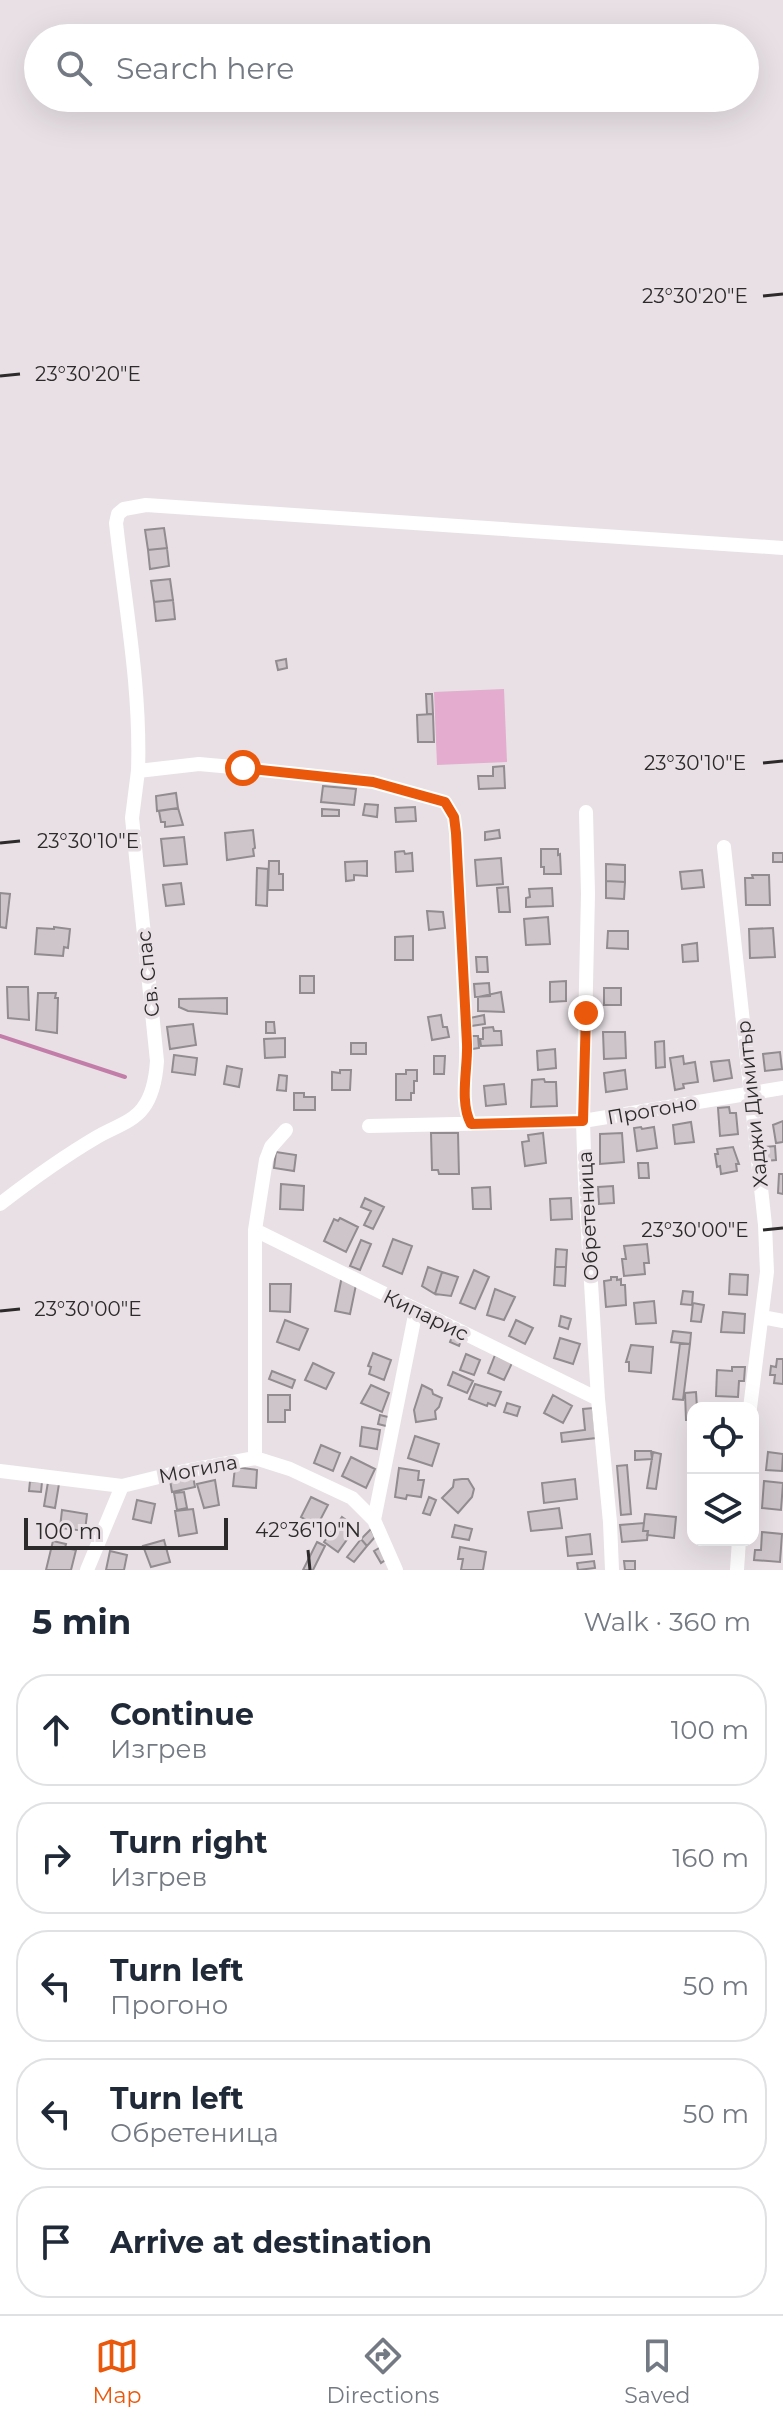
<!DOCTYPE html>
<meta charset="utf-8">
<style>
:root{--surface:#fff;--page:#f6f6f7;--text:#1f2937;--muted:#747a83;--line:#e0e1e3;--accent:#ea580c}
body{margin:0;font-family:Montserrat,sans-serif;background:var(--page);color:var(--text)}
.controls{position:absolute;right:24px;bottom:24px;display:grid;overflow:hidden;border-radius:16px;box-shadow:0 8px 32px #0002}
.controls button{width:72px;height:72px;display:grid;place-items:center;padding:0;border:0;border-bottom:2px solid var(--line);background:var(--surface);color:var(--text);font:40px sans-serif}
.scale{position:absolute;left:24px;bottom:20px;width:204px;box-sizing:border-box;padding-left:8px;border:4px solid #2d2a2b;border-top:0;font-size:22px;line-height:28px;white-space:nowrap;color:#2d2a2b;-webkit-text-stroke:6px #e8e0e5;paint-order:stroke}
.stop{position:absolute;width:24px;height:24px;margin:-18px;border:6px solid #ea580c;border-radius:50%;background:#fff}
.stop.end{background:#ea580c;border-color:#fff;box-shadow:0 2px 8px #0008}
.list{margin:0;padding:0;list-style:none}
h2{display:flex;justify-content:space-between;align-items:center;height:104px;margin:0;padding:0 32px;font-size:34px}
h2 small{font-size:26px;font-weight:400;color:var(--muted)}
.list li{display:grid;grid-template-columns:52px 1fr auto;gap:24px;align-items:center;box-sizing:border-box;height:112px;margin:0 16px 16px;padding:0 16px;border:2px solid var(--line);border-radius:32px}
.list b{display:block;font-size:30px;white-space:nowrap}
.list p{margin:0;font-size:26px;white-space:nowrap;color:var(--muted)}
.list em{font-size:26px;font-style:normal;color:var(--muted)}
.icon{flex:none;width:44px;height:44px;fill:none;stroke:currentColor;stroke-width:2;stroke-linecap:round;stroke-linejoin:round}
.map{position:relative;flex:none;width:783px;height:1570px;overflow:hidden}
.search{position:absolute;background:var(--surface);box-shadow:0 8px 32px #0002;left:24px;right:24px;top:24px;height:88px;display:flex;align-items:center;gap:20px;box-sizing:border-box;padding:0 28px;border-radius:44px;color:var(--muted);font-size:30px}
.sheet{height:744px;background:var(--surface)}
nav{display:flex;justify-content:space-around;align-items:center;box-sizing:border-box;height:112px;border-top:2px solid var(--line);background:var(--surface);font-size:22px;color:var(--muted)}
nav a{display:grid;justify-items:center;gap:4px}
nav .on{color:var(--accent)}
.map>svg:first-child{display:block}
.green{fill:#e4acce}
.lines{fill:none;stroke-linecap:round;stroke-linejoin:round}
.stream{stroke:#c37da9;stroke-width:4}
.building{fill:#cdc5ca;stroke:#928b8f;stroke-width:2}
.minor{stroke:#fff;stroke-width:14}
.route{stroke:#ea580c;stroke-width:10}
.ticks{fill:none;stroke:#2d2a2b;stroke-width:3}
.labels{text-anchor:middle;stroke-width:7;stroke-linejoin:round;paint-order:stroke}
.street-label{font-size:20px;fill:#2d2a2b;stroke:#e8e0e5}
.ticks-label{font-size:20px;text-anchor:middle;fill:#2d2a2b;stroke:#e8e0e5;stroke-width:7;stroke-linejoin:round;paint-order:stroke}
</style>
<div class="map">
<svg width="783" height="1570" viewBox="0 0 783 1570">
<rect width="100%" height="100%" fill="#e8e0e5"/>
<path class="green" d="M504,689L507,762L437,765L434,692Z"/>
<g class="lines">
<path class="stream" d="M0,1036L125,1077"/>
</g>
<path class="building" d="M164,528L167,548L148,550L145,530Z
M167,548L169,566L150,569L148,550Z
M170,579L173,600L154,602L151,581Z
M173,600L175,619L156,621L154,602Z
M286,659L287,668L278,670L276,661Z
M426,694H432L433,714H427Z
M433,714L434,742H418L417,715Z
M504,766L505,788L479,789L478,776H493V767Z
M323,786L356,789L354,805L321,802Z
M176,793L178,808L157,811L156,796Z
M365,804L378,805L377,817L363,815Z
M415,807L416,821L396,822L395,808Z
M178,808L183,825L165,827V822H161L159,811Z
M322,809L339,810V816H322Z
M253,830L255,848L253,849L254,856L227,860L225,833Z
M499,830L500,838L485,840V832Z
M184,837L187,864L164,866L161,839Z
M541,849H558V855L560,854L561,874H544V867H541Z
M404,851L405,854L412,853L413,871L396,872L395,852Z
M773,853H783V862H773Z
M501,858L503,884L477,886L475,860Z
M269,861H279V874H283V890H268Z
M367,861V876L354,875V880L346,881L345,862Z
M606,864L625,865V882L606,881Z
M257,868L268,869L267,906L256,905Z
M702,870L704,887L682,889L680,872Z
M752,875H769L770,905H746L745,878H753Z
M606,881L625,882L624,899L606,898Z
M181,883L184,904L166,906L163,885Z
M508,887L510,912H499L497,888Z
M552,888L553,906L526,907V898L530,897L529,889Z
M0,893L10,894L6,928L0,927Z
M427,911L443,912L445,928L429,930Z
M548,917L550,944L526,945L524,919Z
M54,927L70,929L68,948L64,947L63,956L35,954L37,928L54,929Z
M773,928L775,957L750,958L749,929Z
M608,931H628V949L607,948Z
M413,936V960H395V937Z
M697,943L698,961L683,962L682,945Z
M476,957H487L488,972H477Z
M300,976H314V993H300Z
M566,981V1001L550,1002V982Z
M489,983L490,996L475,997L474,984Z
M7,987H28L29,1020L8,1018Z
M604,988H621V1005H604Z
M501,992L504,1012L478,1011V997Z
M38,993H56L55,998H58L57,1033L36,1030Z
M227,998V1014L188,1011L179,1007V999Z
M441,1015L443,1027H447L449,1037L432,1040L428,1017Z
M484,1015L485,1024L471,1026L470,1018Z
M266,1022H274L275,1033H266Z
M193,1024L196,1045L170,1049L167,1027Z
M493,1027L494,1031H501L502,1045L481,1046L480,1039H483V1028Z
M603,1032H625L626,1058L604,1059Z
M470,1036H478L479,1048L472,1049Z
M285,1038V1057L265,1058L264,1039Z
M664,1041L665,1067L656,1068L655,1042Z
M351,1043H366V1054H351Z
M555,1049L556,1068L538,1070L537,1051Z
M780,1052L782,1069L765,1071L763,1054Z
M174,1055L197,1058L195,1075L172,1072Z
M434,1056H445L444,1074H434Z
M683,1056L684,1064L695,1062L698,1082L683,1084L684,1088L675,1090L670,1058Z
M729,1060L732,1078L714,1081L711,1062Z
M227,1066L242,1069L239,1087L224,1084Z
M340,1070H351L350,1090H332V1072L340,1073Z
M406,1070H417V1081H414V1093H411V1100H396V1074H406Z
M625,1070L627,1089L606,1092L604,1073Z
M279,1075L287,1076L286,1091L277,1090Z
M544,1079L545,1082H556L557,1106L531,1107L532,1080Z
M504,1084L506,1104L486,1106L484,1086Z
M294,1093H304V1097H315V1110H294Z
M729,1107L730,1113H736L738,1134L720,1136L718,1108Z
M783,1121V1142L776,1143L773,1125Z
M691,1122L694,1142L675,1144L673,1125Z
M641,1127L642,1129L654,1127L657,1148L637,1151L634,1128Z
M431,1133H458L459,1174H439L438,1170H432Z
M543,1133L546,1163L525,1166L522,1142L529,1141L528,1135Z
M622,1133L624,1162L600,1164V1134Z
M775,1146L776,1160L766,1161L765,1147Z
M733,1147L739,1164H736L737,1171L721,1174L720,1166L717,1167L715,1154H718L717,1149Z
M276,1152L296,1155L294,1171L274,1168Z
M638,1163H648L649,1178H639Z
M779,1174H783V1194L778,1193Z
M281,1184L304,1186L303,1210L280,1209Z
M613,1186L614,1203L599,1204L598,1187Z
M490,1187L491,1209H473L472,1188Z
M365,1198L384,1207L373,1229L364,1225L371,1211L361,1207Z
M571,1198L572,1219L551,1220L550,1199Z
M340,1218L358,1227L346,1252L324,1241L334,1219L338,1221Z
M393,1239L412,1246L402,1274L383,1266Z
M361,1240L371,1244L360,1270L350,1266Z
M647,1244L649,1263H644L645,1274L624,1276L622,1259H626L624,1246Z
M556,1249L567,1250L566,1267H555Z
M428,1267L442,1272L435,1294L422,1286Z
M555,1267H566L565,1286L554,1285Z
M474,1270L489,1277L475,1309L460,1303Z
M442,1272L458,1277L451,1296L435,1294Z
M730,1274L748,1275L747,1295L729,1294Z
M342,1276L356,1285L350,1314L335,1311Z
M611,1277H617V1280L621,1279V1285H625L626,1305L606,1307L604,1281L611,1280Z
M270,1284H291L290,1312L270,1311Z
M495,1289L515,1297L504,1320L487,1315Z
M683,1291L693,1292L692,1305L681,1304Z
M654,1301L656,1323L636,1324L634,1303Z
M693,1303L704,1305L701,1322L691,1321Z
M723,1312L745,1314L744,1333L721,1332Z
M561,1316L571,1319L568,1329L559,1326Z
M285,1320L308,1329L299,1350L277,1342Z
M516,1320L533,1328L525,1344L509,1336Z
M673,1331L691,1333L690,1344L671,1342Z
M453,1334L462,1338L459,1346L450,1342Z
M560,1338L580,1344L573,1364L554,1358Z
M680,1343L690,1344L683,1400L673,1399Z
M631,1345L653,1347L651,1373L629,1371V1362H626Z
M373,1353L391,1360L384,1380L369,1374L371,1367L368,1366Z
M466,1354L480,1360L474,1375L460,1370Z
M495,1355L512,1363L504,1380L488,1373Z
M777,1359H783V1384L774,1383L775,1375H770L771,1366L776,1367Z
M313,1363L334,1373L326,1389L305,1380Z
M732,1367H745L744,1381H739L738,1397L716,1396L717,1370L732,1371Z
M272,1371L295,1380L292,1388L269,1379Z
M453,1372L473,1381L467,1393L448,1385Z
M475,1384L501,1392L495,1406L488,1403L487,1406L469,1399Z
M371,1385L389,1393L382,1412L361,1403Z
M422,1385L432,1390L433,1394L442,1398L439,1407L435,1411L436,1419L416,1422L414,1410Z
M696,1392L697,1408H693V1420H686L685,1393Z
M268,1395H290V1410H285V1422H268Z
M553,1395L572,1406L563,1423L544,1413Z
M507,1403L520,1407L517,1416L504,1412Z
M593,1408L596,1438L562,1442L561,1433L585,1430L583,1409Z
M380,1415L392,1418L390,1427L378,1424Z
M362,1427L380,1430L377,1449L360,1446Z
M415,1436L439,1444L432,1466L408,1458Z
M321,1445L340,1453L333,1471L314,1463Z
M635,1451H651L652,1459L635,1460Z
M653,1452L661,1454L656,1489L647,1488Z
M768,1452L783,1454L782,1471L766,1470Z
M351,1457L375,1469L366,1488L342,1476Z
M627,1465L631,1514L621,1515L617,1466Z
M235,1467L257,1470L256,1488L233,1486Z
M399,1468L419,1471L418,1480H424L421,1497L407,1495L406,1499L395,1497Z
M193,1476L195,1487L172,1492L170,1480Z
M462,1479H468L474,1489L472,1497L458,1513L442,1498L453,1487L454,1480Z
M575,1479L577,1499L544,1503L542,1483Z
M215,1480L219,1505L204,1508L197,1484Z
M30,1481L42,1482L41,1492L29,1491Z
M764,1481L783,1483L781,1510L762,1508Z
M48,1482L59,1484L55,1508L44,1506Z
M184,1492L187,1508L177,1510L174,1493Z
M311,1497L328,1505L317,1526L301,1517Z
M429,1497L436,1500L430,1515L423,1513Z
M137,1500L155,1504L151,1523L133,1519Z
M559,1508L562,1528L531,1531L528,1512Z
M193,1509L197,1533L179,1536L175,1511Z
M62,1510L87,1514L85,1531L60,1528Z
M645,1514L676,1517L674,1538L647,1535L648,1531H643Z
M342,1517L356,1527L338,1552L324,1542Z
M644,1523L643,1531H648L647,1540L622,1542L620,1525Z
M455,1525L472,1529L469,1540L452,1537Z
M371,1529L375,1537L367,1546L361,1539Z
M762,1532L782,1534L780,1562L754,1560L755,1550H761Z
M590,1534L592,1554L568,1556L566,1537Z
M361,1539L367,1546L354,1562L347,1557Z
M164,1540L170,1562L151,1567L143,1546Z
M53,1541L66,1544L65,1548L76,1550L71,1570H46Z
M317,1542L325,1546L313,1570H303Z
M381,1547L387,1559L381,1563L374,1551Z
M460,1547L486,1552L483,1570H461L463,1559H458Z
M110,1551L127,1555L124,1570H106Z
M594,1561L595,1568L578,1570L577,1563Z
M624,1561H635V1570H625Z"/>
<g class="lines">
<path class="minor" d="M138,771C141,687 125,606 116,523L118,514L124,509L146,505L783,548
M586,812L588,894L583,1121L585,1183L598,1399L610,1522L612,1570
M724,847L765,1225L767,1272L750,1408
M369,1126L583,1121L783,1088
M0,1204C31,1180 63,1157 97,1137C112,1128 133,1122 143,1108C153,1095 156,1076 157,1061L132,818L138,771L199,764L243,768L373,782L445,802L454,817L456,833C459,904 464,974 466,1044C468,1069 459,1101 471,1124
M255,1230L598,1399
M762,1317L783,1321
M255,1458V1230L266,1160L271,1147L286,1130
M0,1471L122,1486L175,1473L255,1458L290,1469L352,1498L374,1520L396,1570
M374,1520L416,1310
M87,1570L122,1486
M737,1570L739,1540"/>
</g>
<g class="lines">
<path class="route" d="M243,768L373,782L445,802L454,817L456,833C459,903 464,974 467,1044C468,1069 459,1101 471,1124L583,1121L586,1013"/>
</g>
<path class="ticks" d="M763,296L783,294M0,376L20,374M763,763L783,761M0,843L20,841M763,1230L783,1228M0,1311L20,1309M308,1550L310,1570"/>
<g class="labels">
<g class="street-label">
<text transform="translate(148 974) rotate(-96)" y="7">Св. Спас</text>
<text transform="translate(752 1104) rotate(-96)" y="7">Хаджи Димитър</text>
<text transform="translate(652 1110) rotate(-10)" y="7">Прогоно</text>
<text transform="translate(588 1216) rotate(-93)" y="7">Обретеница</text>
<text transform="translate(426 1315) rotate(26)" y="7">Кипарис</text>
<text transform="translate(198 1469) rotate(-11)" y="7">Могила</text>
</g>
</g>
<g class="ticks-label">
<text x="695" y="303">23°30'20"E</text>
<text x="88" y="381">23°30'20"E</text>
<text x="695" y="770">23°30'10"E</text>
<text x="88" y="848">23°30'10"E</text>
<text x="695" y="1237">23°30'00"E</text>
<text x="88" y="1316">23°30'00"E</text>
<text x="308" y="1537">42°36'10"N</text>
</g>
</svg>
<div class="controls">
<button><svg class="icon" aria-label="locate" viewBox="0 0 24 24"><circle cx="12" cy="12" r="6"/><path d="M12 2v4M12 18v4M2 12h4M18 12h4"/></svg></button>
<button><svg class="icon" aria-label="layers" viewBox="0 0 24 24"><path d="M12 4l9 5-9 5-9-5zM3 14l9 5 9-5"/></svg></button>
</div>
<div class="scale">100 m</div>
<div class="stop" style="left:243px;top:768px"></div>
<div class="stop end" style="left:586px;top:1013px"></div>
<div class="search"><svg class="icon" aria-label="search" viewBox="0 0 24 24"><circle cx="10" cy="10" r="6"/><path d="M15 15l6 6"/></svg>Search here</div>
</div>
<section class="sheet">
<h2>5 min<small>Walk · 360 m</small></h2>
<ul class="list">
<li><svg class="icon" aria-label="ahead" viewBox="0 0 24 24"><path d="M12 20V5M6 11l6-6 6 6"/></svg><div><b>Continue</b><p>Изгрев</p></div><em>100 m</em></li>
<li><svg class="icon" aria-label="right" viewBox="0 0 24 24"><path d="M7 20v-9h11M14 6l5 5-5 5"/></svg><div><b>Turn right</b><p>Изгрев</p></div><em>160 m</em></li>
<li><svg class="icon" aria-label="left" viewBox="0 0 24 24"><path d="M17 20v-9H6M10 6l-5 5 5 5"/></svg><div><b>Turn left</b><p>Прогоно</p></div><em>50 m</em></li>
<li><svg class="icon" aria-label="left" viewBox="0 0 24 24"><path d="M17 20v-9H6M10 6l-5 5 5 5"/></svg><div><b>Turn left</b><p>Обретеница</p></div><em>50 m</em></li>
<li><svg class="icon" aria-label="arrive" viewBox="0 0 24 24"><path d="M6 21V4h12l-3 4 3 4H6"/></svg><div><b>Arrive at destination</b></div></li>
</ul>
</section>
<nav>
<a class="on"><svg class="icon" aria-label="map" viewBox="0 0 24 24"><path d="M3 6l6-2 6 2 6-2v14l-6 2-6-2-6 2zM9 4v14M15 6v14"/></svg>Map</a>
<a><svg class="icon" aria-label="directions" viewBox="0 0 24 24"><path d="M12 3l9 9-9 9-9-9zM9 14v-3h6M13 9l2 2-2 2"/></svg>Directions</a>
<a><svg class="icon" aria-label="saved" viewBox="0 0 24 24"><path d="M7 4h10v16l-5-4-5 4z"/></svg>Saved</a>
</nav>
